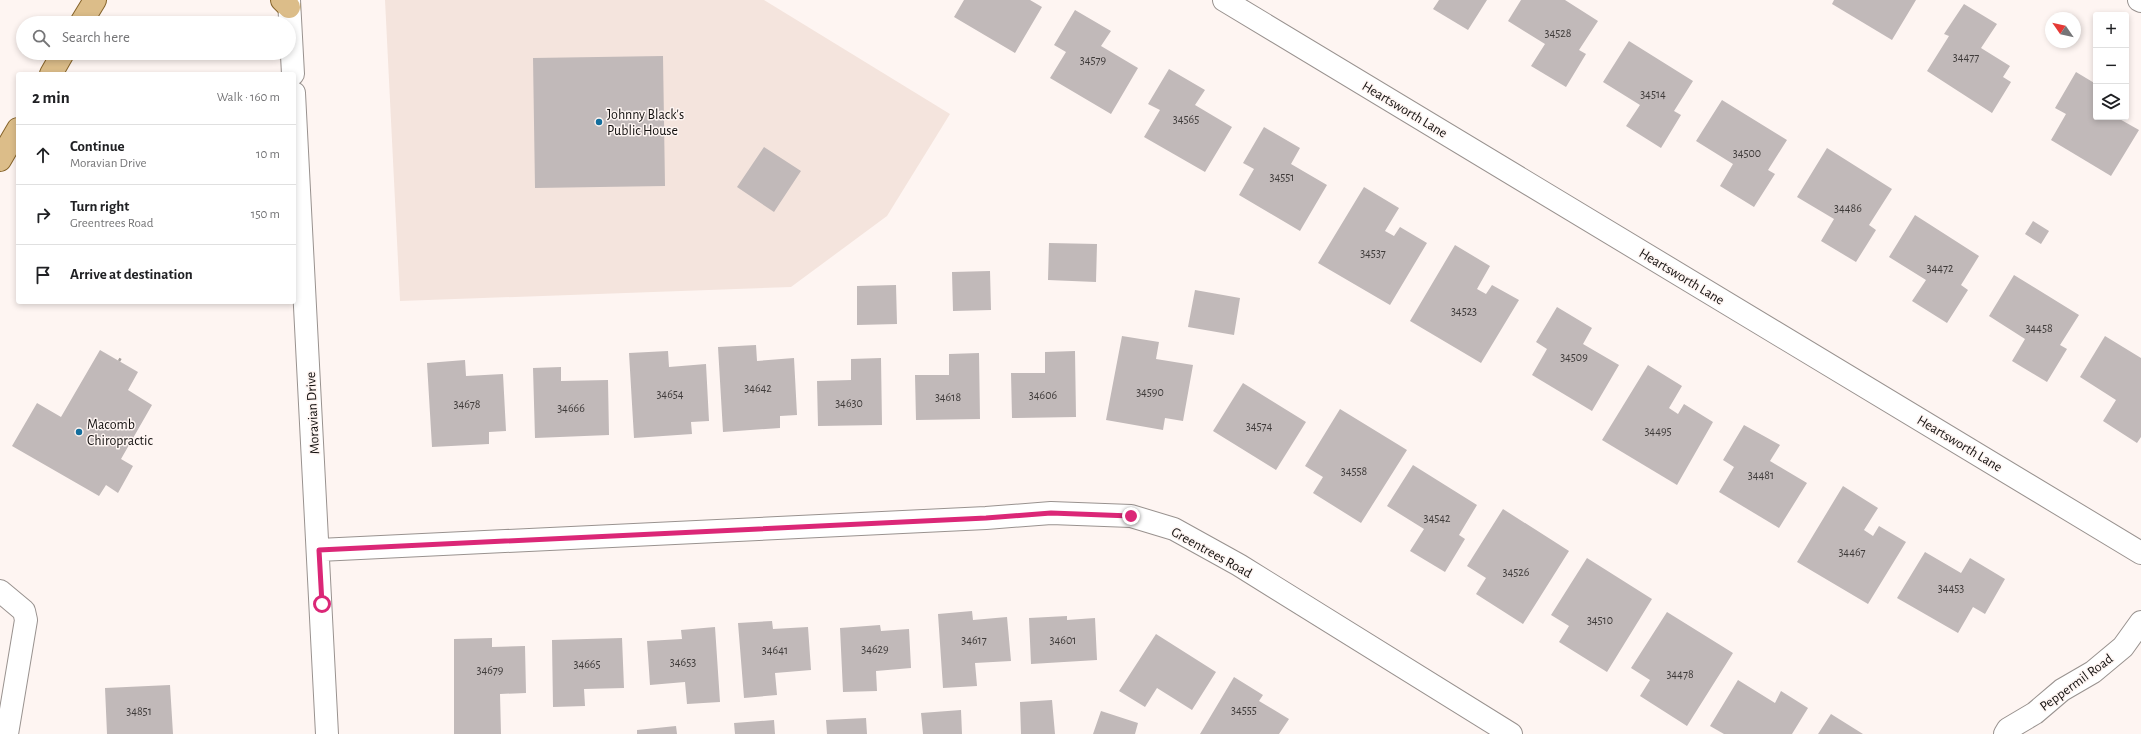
<!DOCTYPE html>
<meta charset="utf-8">
<style>
:root{--surface:#fff;--page:#f2f2f2;--text:#202124;--muted:#757577;--line:#e0e0e0}
body{margin:0;font-family:"Alegreya Sans",sans-serif;background:var(--page);color:var(--text)}
.controls{position:absolute;right:12px;top:12px;display:grid;overflow:hidden;border-radius:4px;box-shadow:0 2px 6px #0003}
.controls button{width:36px;height:36px;display:grid;place-items:center;padding:0;border:0;border-bottom:1px solid var(--line);background:var(--surface);color:var(--text);font:20px sans-serif}
.compass{position:absolute;left:2045px;top:12px;width:36px;height:36px;border-radius:50%;background:var(--surface);box-shadow:0 2px 6px #0003;rotate:304deg}
.stop{position:absolute;width:12px;height:12px;margin:-9px;border:3px solid #db2777;border-radius:50%;background:#fff}
.stop.end{background:#db2777;border-color:#fff;box-shadow:0 1px 4px #0008}
.list{margin:0;padding:0;list-style:none}
h2{display:flex;justify-content:space-between;align-items:center;height:52px;margin:0;padding:0 16px;font-size:17px}
h2 small{font-size:13px;font-weight:400;color:var(--muted)}
.list li{display:grid;grid-template-columns:26px 1fr auto;gap:12px;align-items:center;box-sizing:border-box;height:60px;padding:0 16px;border-top:1px solid var(--line)}
.list b{display:block;font-size:15px;white-space:nowrap}
.list p{margin:0;font-size:13px;white-space:nowrap;color:var(--muted)}
.list em{font-size:13px;font-style:normal;color:var(--muted)}
.icon{flex:none;width:22px;height:22px;fill:none;stroke:currentColor;stroke-width:2;stroke-linecap:round;stroke-linejoin:round}
.map{position:relative;flex:none;width:2141px;height:734px;overflow:hidden}
.search{position:absolute;background:var(--surface);box-shadow:0 2px 6px #0003;left:16px;top:16px;width:280px;height:44px;display:flex;align-items:center;gap:10px;box-sizing:border-box;padding:0 14px;border-radius:22px;color:var(--muted);font-size:15px}
.panel{position:absolute;background:var(--surface);box-shadow:0 2px 6px #0003;left:16px;top:72px;width:280px;height:232px;border-radius:4px}
.map>svg:first-child{display:block}
.built{fill:#f4e4dd}
.building{fill:#c1b9b9}
.lines{fill:none;stroke-linecap:round;stroke-linejoin:round}
.minor-casing{stroke:#99928f;stroke-width:24}
.major-casing{stroke:#86642b;stroke-width:24}
.path{stroke:#a8a29f;stroke-width:2.5;stroke-dasharray:3 3;stroke-linecap:butt}
.minor{stroke:#fff;stroke-width:22}
.major{stroke:#dcbd89;stroke-width:22}
.route{stroke:#db2777;stroke-width:5}
.poi-dot{fill:#136e9d;stroke:#fef5f2;stroke-width:1.5}
.labels{text-anchor:middle;stroke-width:3;stroke-linejoin:round;paint-order:stroke}
.number-label{font-size:12px;fill:#3e3a39}
.street-label{font-size:14px;fill:#120f0e;stroke:#fef5f2}
.poi-label{font-size:14px;fill:#120f0e;stroke:#fef5f2;text-anchor:start}
</style>
<div class="map">
<svg width="2141" height="734" viewBox="0 0 2141 734">
<rect width="100%" height="100%" fill="#fef5f2"/>
<path class="built" d="M385,0H764L950,114L887,216L791,287L400,301Z"/>
<path class="building" d="M964,0H1030L1042,7L1015,53L954,17Z
M1439,0H1487L1468,30L1433,9Z
M1521,0H1565L1598,21L1579,50L1586,54L1566,87L1531,66L1545,44L1508,21Z
M1834,0H1916L1892,40L1832,4Z
M1964,4L1997,24L1981,48L2010,66L2003,77L2011,82L1992,113L1927,71L1949,36L1944,34Z
M1075,10L1111,31L1101,46L1138,68L1111,114L1050,78L1066,52L1054,45Z
M1629,41L1693,81L1674,111L1681,115L1661,148L1626,126L1640,105L1603,82Z
M663,56L665,186L535,188L533,58Z
M1169,69L1205,90L1195,105L1232,127L1205,172L1144,137L1160,110L1148,104Z
M2076,72L2096,84V117H2116L2139,130L2111,176L2051,140L2066,114L2055,108Z
M1722,100L1787,140L1768,170L1775,174L1754,207L1720,186L1733,164L1696,141Z
M1264,127L1300,148L1291,164L1327,185L1300,231L1239,195L1254,169L1243,163Z
M764,147L801,171L774,212L737,187Z
M1827,148L1892,189L1869,225L1876,230L1856,262L1821,241L1834,219L1797,197Z
M1364,187L1399,208L1385,231L1394,236L1400,227L1427,243L1390,305L1318,263Z
M1915,215L1979,256L1961,285L1968,290L1947,323L1912,301L1926,280L1889,257Z
M2033,221L2049,231L2041,244L2025,234Z
M1049,243L1097,244L1096,282L1048,280Z
M1455,245L1490,266L1477,289L1486,294L1492,285L1519,300L1481,363L1410,321Z
M990,271L991,310L953,311L952,272Z
M2014,275L2079,315L2060,345L2067,349L2047,382L2012,361L2025,339L1989,316Z
M896,285L897,324L857,325V286Z
M1195,290L1240,298L1234,335L1188,327Z
M1557,307L1592,328L1583,344L1619,365L1592,411L1532,375L1547,349L1536,342Z
M1122,336L1159,342L1156,359L1193,365L1183,421L1165,418L1163,430L1106,420Z
M2105,336L2141,358V437L2137,443L2103,421L2116,400L2080,377Z
M756,345L757,361L794,358L797,415L780,416V428L723,432L718,347Z
M100,350L138,372L128,390L152,405L121,459L133,466L118,493L106,485L99,496L12,446L37,403L61,417Z
M668,351L669,367L706,364L709,421L691,422L692,434L634,438L629,353Z
M1075,351L1076,417L1012,418L1011,373H1045V352Z
M979,353L980,419L916,420L915,375H949V354Z
M881,358L882,425L818,426L817,381L851,380V359Z
M465,360L466,376L503,374L506,431L489,432V444L432,447L427,363Z
M1648,365L1682,386L1669,408L1678,414L1684,404L1713,422L1677,485L1602,440Z
M561,367V381L608,380L609,435L535,438L533,368Z
M1243,383L1306,422L1276,470L1213,431Z
M1340,409L1407,450L1361,523L1313,493L1323,477L1305,466Z
M1744,425L1780,445L1770,461L1807,483L1779,528L1719,492L1734,467L1723,460Z
M1413,465L1477,505L1459,535L1465,539L1445,572L1410,551L1424,529L1387,506Z
M1843,486L1878,508L1864,530L1873,536L1879,526L1906,542L1868,604L1797,562Z
M1503,509L1569,551L1523,624L1476,594L1486,578L1467,566Z
M1925,552L1961,573L1970,558L2005,579L1985,614L1973,607L1958,633L1897,598Z
M1587,558L1652,599L1607,672L1559,642L1569,626L1551,615Z
M972,611L973,620L1007,617L1011,661L975,663L977,686L943,688L938,614Z
M1667,612L1733,653L1687,726L1640,696L1650,680L1631,668Z
M1067,616V620L1095,618L1097,660L1031,664L1029,618Z
M772,621L773,629L808,627L811,670L775,673L777,695L744,698L738,623Z
M880,625L881,631L909,629L911,668L876,671L877,691L843,692L840,628Z
M715,627L720,702L687,704L685,682L650,685L647,641L682,639L681,630Z
M1156,634L1216,672L1192,710L1157,688L1145,707L1119,691Z
M492,638V647L525,646L526,693L500,694L501,734H454V639Z
M622,638L624,688L584,689L585,706L553,707L552,640Z
M1234,677L1263,695L1259,701L1289,719L1279,734H1200Z
M1738,680L1775,703L1781,691L1808,708L1792,734H1724L1710,726Z
M170,685L173,734H107L105,688Z
M1052,700L1055,734H1021L1020,702Z
M961,710L962,734H923L921,713Z
M1101,711L1138,723L1135,734H1093Z
M1831,714L1863,734H1818Z
M866,718L867,734H827L826,720Z
M774,720L775,734H735L734,723Z
M676,726L677,734H637V730Z"/>
<g class="lines">
<g class="minor-casing">
<path id="minor" d="M289,0L293,74
M1224,0L2141,553
M2139,0L2141,1
M294,93L327,734
M319,550L986,518L1051,513L1131,516L1174,529L1239,565L1511,734
M0,591L24,611L26,620L7,734
M2005,734L2008,729L2035,713L2062,690L2093,672L2123,647L2141,622"/>
</g>
<g class="major-casing">
<path id="major" d="M282,0L289,7
M81,23L95,0
M51,74L63,53
M0,160L18,129"/>
</g>
<path class="path" d="M119,361L122,356"/>
<use href="#minor" class="minor"/>
<use href="#major" class="major"/>
</g>
<g class="lines">
<path class="route" d="M322,604L319,550L986,518L1051,513L1131,516"/>
</g>
<g class="poi-dot">
<circle cx="599" cy="122" r="4"/>
<circle cx="79" cy="432" r="4"/>
</g>
<g class="labels">
<g class="number-label">
<text x="1558" y="37">34528</text>
<text x="1966" y="61">34477</text>
<text x="1093" y="64">34579</text>
<text x="1653" y="98">34514</text>
<text x="1186" y="123">34565</text>
<text x="1747" y="157">34500</text>
<text x="1282" y="181">34551</text>
<text x="1848" y="212">34486</text>
<text x="1373" y="257">34537</text>
<text x="1940" y="272">34472</text>
<text x="1464" y="315">34523</text>
<text x="2039" y="332">34458</text>
<text x="1574" y="361">34509</text>
<text x="758" y="392">34642</text>
<text x="1150" y="396">34590</text>
<text x="670" y="398">34654</text>
<text x="1043" y="399">34606</text>
<text x="948" y="401">34618</text>
<text x="849" y="407">34630</text>
<text x="467" y="408">34678</text>
<text x="571" y="412">34666</text>
<text x="1259" y="430">34574</text>
<text x="1658" y="435">34495</text>
<text x="1354" y="475">34558</text>
<text x="1761" y="479">34481</text>
<text x="1437" y="522">34542</text>
<text x="1852" y="556">34467</text>
<text x="1516" y="576">34526</text>
<text x="1951" y="592">34453</text>
<text x="1600" y="624">34510</text>
<text x="974" y="644">34617</text>
<text x="1063" y="644">34601</text>
<text x="875" y="653">34629</text>
<text x="775" y="654">34641</text>
<text x="683" y="666">34653</text>
<text x="587" y="668">34665</text>
<text x="490" y="674">34679</text>
<text x="1680" y="678">34478</text>
<text x="1244" y="714">34555</text>
<text x="139" y="715">34851</text>
</g>
<g class="street-label">
<text transform="translate(1405 109) rotate(31)" y="5">Heartsworth Lane</text>
<text transform="translate(1682 276) rotate(31)" y="5">Heartsworth Lane</text>
<text transform="translate(312 413) rotate(-93)" y="5">Moravian Drive</text>
<text transform="translate(1960 443) rotate(31)" y="5">Heartsworth Lane</text>
<text transform="translate(1212 552) rotate(29)" y="5">Greentrees Road</text>
<text transform="translate(2076 682) rotate(-36)" y="5">Peppermil Road</text>
</g>
<g class="poi-label">
<text x="607" y="119">Johnny Black's<tspan x="607" dy="16">Public House</tspan></text>
<text x="87" y="429">Macomb<tspan x="87" dy="16">Chiropractic</tspan></text>
</g>
</g>
</svg>
<div class="controls">
<button>+</button>
<button>−</button>
<button><svg class="icon" aria-label="layers" viewBox="0 0 24 24"><path d="M12 4l9 5-9 5-9-5zM3 14l9 5 9-5"/></svg></button>
</div>
<svg class="compass" viewBox="-18 -18 36 36"><path d="M0-13l5 13h-10z" fill="#e53935"/><path d="M0 13l5-13h-10z" fill="#757577"/></svg>
<div class="stop" style="left:322px;top:604px"></div>
<div class="stop end" style="left:1131px;top:516px"></div>
<div class="search"><svg class="icon" aria-label="search" viewBox="0 0 24 24"><circle cx="10" cy="10" r="6"/><path d="M15 15l6 6"/></svg>Search here</div>
<section class="panel">
<h2>2 min<small>Walk · 160 m</small></h2>
<ul class="list">
<li><svg class="icon" aria-label="ahead" viewBox="0 0 24 24"><path d="M12 20V5M6 11l6-6 6 6"/></svg><div><b>Continue</b><p>Moravian Drive</p></div><em>10 m</em></li>
<li><svg class="icon" aria-label="right" viewBox="0 0 24 24"><path d="M7 20v-9h11M14 6l5 5-5 5"/></svg><div><b>Turn right</b><p>Greentrees Road</p></div><em>150 m</em></li>
<li><svg class="icon" aria-label="arrive" viewBox="0 0 24 24"><path d="M6 21V4h12l-3 4 3 4H6"/></svg><div><b>Arrive at destination</b></div></li>
</ul>
</section>
</div>
